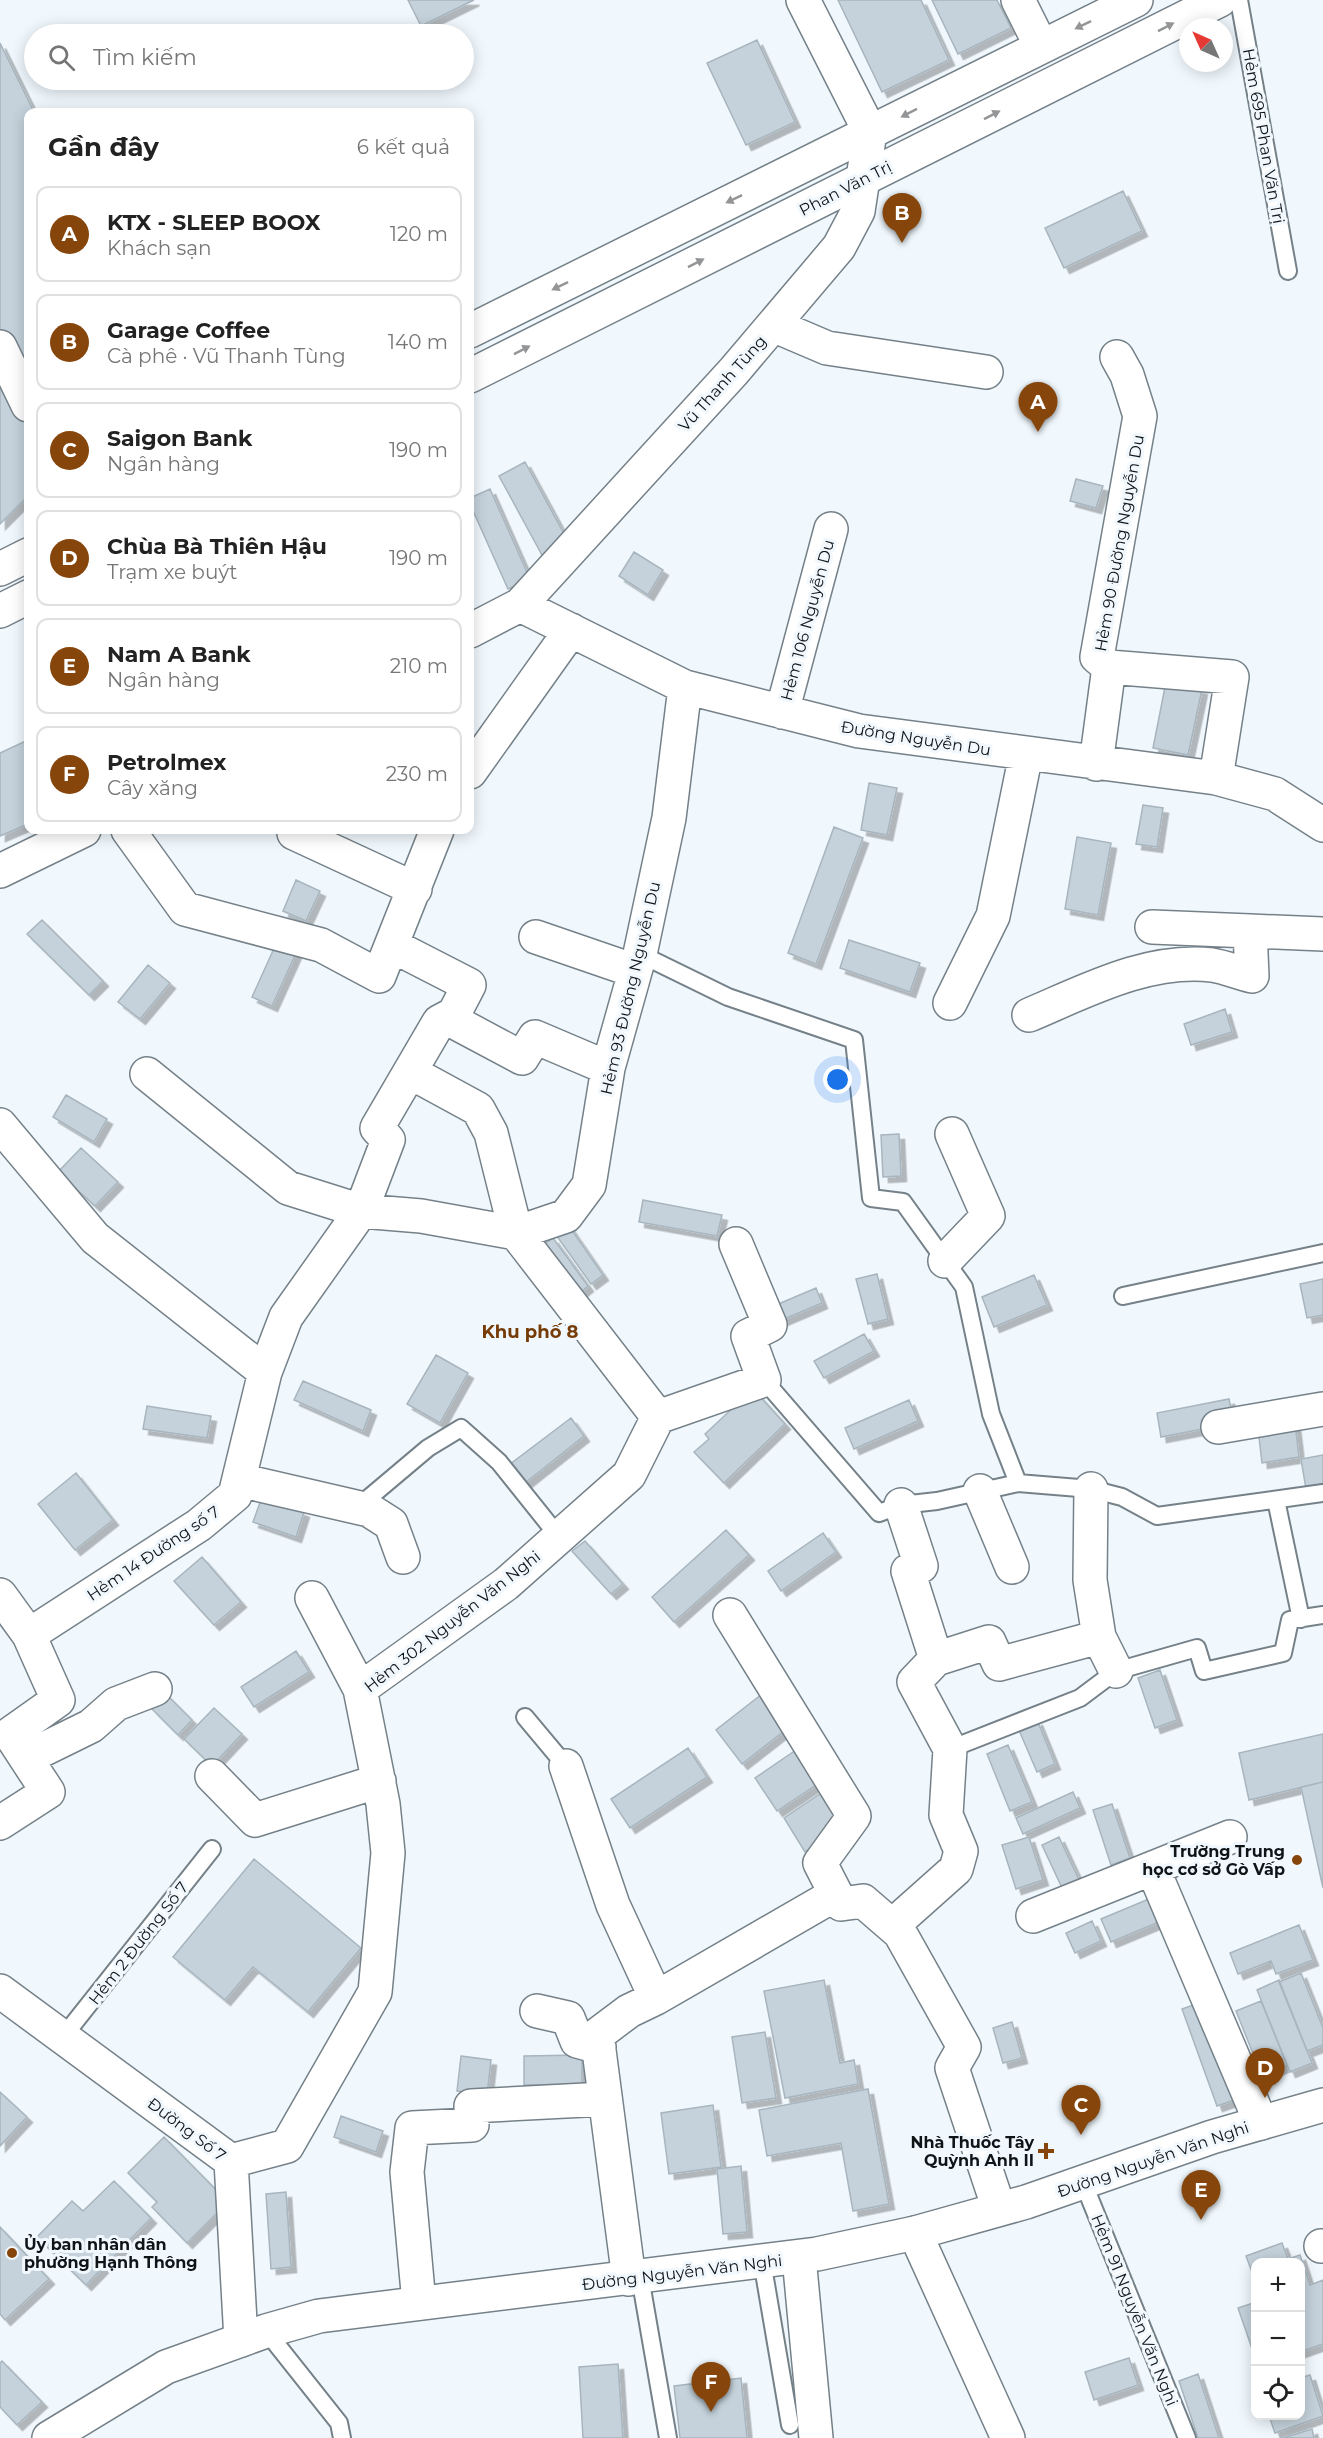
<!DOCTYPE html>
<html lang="vi">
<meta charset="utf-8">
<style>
:root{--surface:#fff;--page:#f6f6f6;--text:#222;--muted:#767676;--line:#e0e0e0;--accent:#85450b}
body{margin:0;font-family:Montserrat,sans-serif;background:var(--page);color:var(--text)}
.controls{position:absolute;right:18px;bottom:18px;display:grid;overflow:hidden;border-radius:12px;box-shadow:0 3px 15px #0003}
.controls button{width:54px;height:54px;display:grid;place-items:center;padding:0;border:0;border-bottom:2px solid var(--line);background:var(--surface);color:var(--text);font:30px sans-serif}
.compass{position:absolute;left:1179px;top:18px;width:54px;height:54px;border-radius:50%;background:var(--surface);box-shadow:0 3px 15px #0003;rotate:315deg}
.you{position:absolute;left:838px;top:1080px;width:21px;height:21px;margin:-15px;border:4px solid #fff;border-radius:50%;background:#1a73e8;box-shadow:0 0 0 9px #1a73e833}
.badge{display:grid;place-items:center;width:39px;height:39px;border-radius:50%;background:var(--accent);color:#fff;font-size:20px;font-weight:700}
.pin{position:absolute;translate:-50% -50px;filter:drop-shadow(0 2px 3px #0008)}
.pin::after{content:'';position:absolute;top:32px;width:21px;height:18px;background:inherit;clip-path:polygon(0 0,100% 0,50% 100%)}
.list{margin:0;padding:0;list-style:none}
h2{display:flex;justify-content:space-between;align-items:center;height:78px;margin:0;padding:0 24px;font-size:26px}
h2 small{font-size:20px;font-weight:400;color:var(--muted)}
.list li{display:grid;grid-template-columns:39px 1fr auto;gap:18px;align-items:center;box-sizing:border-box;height:96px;margin:0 12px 12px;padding:0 12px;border:2px solid var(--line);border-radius:12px}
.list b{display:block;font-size:22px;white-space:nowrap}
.list p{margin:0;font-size:20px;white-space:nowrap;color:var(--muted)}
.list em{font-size:20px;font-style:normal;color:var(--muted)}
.icon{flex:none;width:33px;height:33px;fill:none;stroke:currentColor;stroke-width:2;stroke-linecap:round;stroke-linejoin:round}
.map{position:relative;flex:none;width:1323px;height:2438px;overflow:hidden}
.search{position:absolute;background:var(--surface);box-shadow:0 3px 15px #0003;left:24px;top:24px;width:450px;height:66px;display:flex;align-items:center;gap:15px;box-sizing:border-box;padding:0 21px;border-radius:33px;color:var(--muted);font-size:22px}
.panel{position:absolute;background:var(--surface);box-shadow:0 3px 15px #0003;left:24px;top:108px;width:450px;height:726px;border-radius:12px}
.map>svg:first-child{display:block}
.building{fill:#c5d2db;stroke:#a8b5be;stroke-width:1.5;filter:url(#shadow)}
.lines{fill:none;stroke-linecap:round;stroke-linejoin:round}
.lane-casing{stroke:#758189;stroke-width:20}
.street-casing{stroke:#758189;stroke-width:36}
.secondary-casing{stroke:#758189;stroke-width:36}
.lane{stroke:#fff;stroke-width:16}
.street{stroke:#fff;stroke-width:33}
.secondary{stroke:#fff;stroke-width:33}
.oneway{fill:#939597}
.poi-dot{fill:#85450b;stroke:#f0f8fd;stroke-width:2}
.labels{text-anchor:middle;stroke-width:6;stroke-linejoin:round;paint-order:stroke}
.street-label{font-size:16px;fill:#0f1417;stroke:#f0f8fd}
.poi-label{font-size:16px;font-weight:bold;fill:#0f1417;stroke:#f0f8fd;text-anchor:end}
.neighbourhood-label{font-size:18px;font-weight:bold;fill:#763c07;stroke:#f0f8fd}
</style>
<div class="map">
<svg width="1323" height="2438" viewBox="0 0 1323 2438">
<defs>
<filter id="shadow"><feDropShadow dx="5.5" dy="5.5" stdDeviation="0" flood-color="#0004"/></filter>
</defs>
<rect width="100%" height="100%" fill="#f0f8fd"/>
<path class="building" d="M408,0H474L421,26Z
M838,0H921L949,60L882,92Z
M932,0H997L1011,28L958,54Z
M757,40L795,122L746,145L707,63Z
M0,43L34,112H28V399L0,337Z
M1123,191L1142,231L1064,268L1045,228Z
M0,356L28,415V496L0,524Z
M525,462L569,543L543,557L499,476Z
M1076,479L1103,486L1096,508L1070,501Z
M490,489L530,579L508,589L470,504V498Z
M634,552L663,570L648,595L619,576Z
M1166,682L1202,689L1188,755L1153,748Z
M28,740V824L0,836V753Z
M869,783L897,788L887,835L861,830Z
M1143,805L1163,808L1157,847L1136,844Z
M834,827L863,838L816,964L788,953Z
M1077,837L1111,843L1098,915L1065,909Z
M296,880L320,891L306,921L283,911Z
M42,920L103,981L89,995L27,934Z
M849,940L920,963L910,992L840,968Z
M276,944L296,953L272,1006L252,997Z
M148,965L170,983L140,1019L118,1002Z
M1225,1009L1232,1032L1191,1045L1184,1024Z
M66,1095L107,1119L94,1142L53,1117Z
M899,1134L901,1176L883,1177L881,1135Z
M81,1148L118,1182L95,1206L58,1172Z
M643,1200L722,1215L717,1236L639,1222Z
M569,1226L603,1275L591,1284L556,1235Z
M553,1238L588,1286L576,1296L540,1247Z
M877,1274L888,1319L868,1324L856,1279Z
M1034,1275L1047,1305L994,1327L982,1297Z
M1323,1279V1315L1307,1318L1300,1284Z
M816,1288L822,1303L782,1320L776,1305Z
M864,1334L874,1351L824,1378L814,1361Z
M436,1355L468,1373L440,1423L407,1404Z
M303,1381L371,1410L363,1431L294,1400Z
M753,1389L785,1424L724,1483L694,1452L709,1439L705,1434Z
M1229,1399L1234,1423L1161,1437L1157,1413Z
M909,1400L918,1421L854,1449L845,1428Z
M147,1406L211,1416L207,1438L143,1429Z
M571,1418L584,1436L520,1487L505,1468Z
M1295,1423L1299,1457L1262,1463L1258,1429Z
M1323,1455V1486L1306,1489L1301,1459Z
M76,1473L113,1520L75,1550L38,1504Z
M262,1497L304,1512L296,1537L253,1522Z
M726,1530L749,1555L674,1622L652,1597Z
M823,1533L836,1552L781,1591L768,1571Z
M585,1541L623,1584L611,1594L572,1551Z
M202,1557L241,1602L214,1625L174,1581Z
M296,1651L309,1672L254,1707L241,1687Z
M1160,1670L1177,1720L1155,1728L1138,1678Z
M166,1694L192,1720L178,1735L152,1709Z
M762,1694L788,1728L742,1764L716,1730Z
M214,1708L242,1734L212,1766L184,1739Z
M1037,1720L1055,1764L1037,1772L1018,1728Z
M1323,1734V1782L1249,1800L1239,1753Z
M1008,1745L1032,1802L1010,1811L987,1754Z
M688,1748L707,1777L630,1828L611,1799Z
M799,1748L822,1781L777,1811L755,1778Z
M1323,1782V1888L1301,1787Z
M827,1789L849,1823L805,1852L784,1818Z
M1073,1792L1080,1808L1023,1834L1016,1818Z
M1112,1804L1130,1858L1111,1865L1093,1810Z
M1029,1837L1043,1880L1016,1889L1002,1845Z
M1059,1837L1080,1882L1063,1890L1042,1845Z
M254,1859L361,1948L308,2012L253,1967L225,2000L173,1957Z
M1156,1896L1166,1919L1111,1942L1101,1919Z
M1092,1921L1101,1941L1075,1953L1066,1933Z
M1299,1925L1313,1960L1276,1974L1271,1961L1238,1974L1230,1953Z
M1301,1973L1323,2028V2045L1307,2051L1279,1982Z
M824,1980L840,2063L854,2060L858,2084L785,2098L764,1991Z
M1279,1980L1312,2063L1290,2072L1257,1990Z
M1205,2001L1240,2098L1217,2106L1182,2009Z
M1261,2001L1287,2065L1262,2076L1236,2011Z
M1012,2022L1022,2058L1003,2063L993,2028Z
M765,2032L776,2098L742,2103L732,2037Z
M582,2055V2084L524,2085V2056Z
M461,2056L491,2060L487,2095L457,2091Z
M868,2089L889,2204L853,2211L841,2143L767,2156L759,2110Z
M0,2092L27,2117L0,2146Z
M713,2105L721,2167L669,2174L661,2113Z
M341,2116L383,2131L376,2152L334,2137Z
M164,2137L228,2202L187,2243L152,2207L157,2202L128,2173Z
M741,2166L747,2232L723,2234L717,2169Z
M114,2181L151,2218L86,2285L37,2237L72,2201L83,2211Z
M286,2192L291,2267L271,2269L266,2194Z
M0,2227L49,2279L5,2320L0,2314Z
M1282,2243L1288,2259L1300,2255L1310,2285L1323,2280V2344L1300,2352V2262H1256V2283L1246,2256Z
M1256,2302V2360L1238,2308Z
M1129,2358L1138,2385L1094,2400L1085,2372Z
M2,2361L42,2402L17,2425L0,2407V2363Z
M618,2364L623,2438H583L579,2367Z
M1198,2374L1219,2438H1198L1179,2381Z
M1310,2375L1323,2416L1275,2433L1269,2416H1300V2378Z
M741,2378L747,2438H680L674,2386Z
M1312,2429L1314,2438H1283Z"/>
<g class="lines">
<g class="lane-casing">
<path id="lane" d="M1239,0L1288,271
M640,954L728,997L854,1040L871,1198L903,1202L964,1287L991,1414L1018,1483
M1123,1296L1323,1253
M764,1380L879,1513L901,1505L937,1501L1018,1483L1091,1489L1122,1497L1157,1516L1323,1493
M1276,1500L1301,1619
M358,1507L428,1448L461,1428L499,1462L559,1537
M525,1717L566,1766
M950,1749L1080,1698L1116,1671L1197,1648L1204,1671L1283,1653L1290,1620L1323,1615
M63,2037L212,1849
M1083,2182L1187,2438
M762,2261L790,2425
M640,2277L668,2438
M266,2331L339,2423L342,2438"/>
</g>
<g class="street-casing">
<path id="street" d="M1018,0L1041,46
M773,325L827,348L986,372
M0,347L28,405
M520,605L685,687L859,731L1216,778L1275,794L1323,825
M470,631L520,605L734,371L839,247L858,211L870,132L803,0
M1109,667L1232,677L1216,778
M782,712L831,529
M1096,764L1109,667L1097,657L1140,416L1127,375L1117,357
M470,772L571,630
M128,830L185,909L321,945L379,976L437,830
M294,833L415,889
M0,871L84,830
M1152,927L1250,931
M536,937L635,971
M950,1003L993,916L1026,754
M1029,1015C1086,991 1147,958 1212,965C1225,967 1239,973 1252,976L1250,931L1323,934
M447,1018L522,1058L535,1037L608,1068
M410,1072L478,1109L491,1133L516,1233L658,1417L764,1380L748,1336L770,1325L736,1244
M147,1074L288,1188L361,1211L421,1216L516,1233L566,1216L589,1185L608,1068L640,954L669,818L685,687
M0,1125L95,1238L265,1372
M945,1261L988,1216L952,1134
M1218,1427L1323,1409
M239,1480L369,1510L391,1524L403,1557
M1091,1489L1090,1580L1099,1637
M980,1491L1012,1567
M0,1595L29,1635
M312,1598L360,1689
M730,1615L854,1816L820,1863L841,1904L863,1901L900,1933L964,2047L952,2068L999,2209
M936,1659L989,1642L999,1664L1099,1637L1116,1671
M26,1758L91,1726L116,1704L155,1689
M566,1766L613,1905L656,1998L629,2011L597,2035L629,2279
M212,1776L255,1820L379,1781
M0,1823L48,1792L10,1734L58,1700L29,1635L199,1525L235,1495L265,1372L286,1317L361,1211L388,1140L377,1128L439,1022L454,1014L469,985L393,946
M1153,1869L1261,2123
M1033,1916L1230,1837
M892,1926L956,1869L961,1851L946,1815L950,1749L914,1682L936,1659L908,1571L921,1566L901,1505
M0,1991L231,2161L241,2340
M656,1998L836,1894
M537,2011L568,2018L577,2041L599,2047
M231,2161L287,2146L375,1992L388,1853L383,1804L360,1689L506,1584L629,1475L658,1417
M915,2233L1008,2438
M1321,2246H1323
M799,2257L816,2438
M419,2303L407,2172L412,2128L472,2125L471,2106L605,2099"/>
</g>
<g class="secondary-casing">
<path id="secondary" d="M470,331L1136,0
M470,376L1220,0
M0,569L28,555
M0,611L28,597
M49,2438L166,2367L266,2331L319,2316L817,2254L915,2233L1026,2202L1212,2137L1323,2105"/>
</g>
<use href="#lane" class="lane"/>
<use href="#street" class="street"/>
<use href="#secondary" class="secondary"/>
</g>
<defs><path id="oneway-solid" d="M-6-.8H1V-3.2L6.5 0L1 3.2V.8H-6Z" transform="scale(1.5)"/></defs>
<g class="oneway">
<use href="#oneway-solid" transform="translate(1083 25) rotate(154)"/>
<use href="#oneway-solid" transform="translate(1166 27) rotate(-27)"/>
<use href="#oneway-solid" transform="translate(909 113) rotate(153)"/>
<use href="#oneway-solid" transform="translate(992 115) rotate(-27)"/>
<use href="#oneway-solid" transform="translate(734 199) rotate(154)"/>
<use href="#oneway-solid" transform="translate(696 263) rotate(-27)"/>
<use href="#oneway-solid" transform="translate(560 286) rotate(154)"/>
<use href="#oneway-solid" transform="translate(522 350) rotate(-27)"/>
</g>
<g class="poi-dot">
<circle cx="1297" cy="1860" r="6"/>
<path d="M1043 2142h6v6h6v6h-6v6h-6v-6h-6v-6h6z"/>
<circle cx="12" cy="2253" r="6"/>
</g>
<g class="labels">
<g class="street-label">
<text transform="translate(1264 136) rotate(80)" y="6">Hẻm 695 Phan Văn Trị</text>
<text transform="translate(845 188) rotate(-27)" y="6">Phan Văn Trị</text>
<text transform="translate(722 383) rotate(-48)" y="6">Vũ Thanh Tùng</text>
<text transform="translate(1119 543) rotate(-80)" y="6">Hẻm 90 Đường Nguyễn Du</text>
<text transform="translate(807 620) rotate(-75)" y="6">Hẻm 106 Nguyễn Du</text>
<text transform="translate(916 738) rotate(9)" y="6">Đường Nguyễn Du</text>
<text transform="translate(630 988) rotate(-77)" y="6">Hẻm 93 Đường Nguyễn Du</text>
<text transform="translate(153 1553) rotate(-34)" y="6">Hẻm 14 Đường số 7</text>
<text transform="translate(452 1621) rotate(-38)" y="6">Hẻm 302 Nguyễn Văn Nghi</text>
<text transform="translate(138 1943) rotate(-52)" y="6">Hẻm 2 Đường Số 7</text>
<text transform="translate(187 2129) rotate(37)" y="6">Đường Số 7</text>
<text transform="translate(1153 2159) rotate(-19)" y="6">Đường Nguyễn Văn Nghi</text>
<text transform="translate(682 2272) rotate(-7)" y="6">Đường Nguyễn Văn Nghi</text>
<text transform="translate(1135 2310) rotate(68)" y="6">Hẻm 91 Nguyễn Văn Nghi</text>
</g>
<g class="poi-label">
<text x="1285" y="1857">Trường Trung<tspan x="1285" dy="18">học cơ sở Gò Vấp</tspan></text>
<text x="1034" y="2148">Nhà Thuốc Tây<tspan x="1034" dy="18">Quỳnh Anh II</tspan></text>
<text x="24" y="2250" text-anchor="start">Ủy ban nhân dân<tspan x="24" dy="18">phường Hạnh Thông</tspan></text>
</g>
<g class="neighbourhood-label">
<text x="530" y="1338">Khu phố 8</text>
</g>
</g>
</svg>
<div class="controls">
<button>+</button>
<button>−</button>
<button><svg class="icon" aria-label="locate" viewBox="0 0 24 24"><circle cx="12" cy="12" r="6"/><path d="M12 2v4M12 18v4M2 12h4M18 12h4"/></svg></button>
</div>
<svg class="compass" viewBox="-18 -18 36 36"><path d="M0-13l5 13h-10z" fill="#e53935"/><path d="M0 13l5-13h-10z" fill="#767676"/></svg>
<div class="you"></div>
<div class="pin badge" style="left:1038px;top:432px">A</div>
<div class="pin badge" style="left:902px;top:243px">B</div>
<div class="pin badge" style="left:1081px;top:2135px">C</div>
<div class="pin badge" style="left:1265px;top:2098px">D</div>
<div class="pin badge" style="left:1201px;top:2220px">E</div>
<div class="pin badge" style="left:711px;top:2412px">F</div>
<div class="search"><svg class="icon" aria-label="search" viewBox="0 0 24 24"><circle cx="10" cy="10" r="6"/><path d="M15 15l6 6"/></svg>Tìm kiếm</div>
<section class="panel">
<h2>Gần đây<small>6 kết quả</small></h2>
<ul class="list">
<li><span class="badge">A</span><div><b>KTX - SLEEP BOOX</b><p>Khách sạn</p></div><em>120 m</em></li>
<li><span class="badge">B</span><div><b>Garage Coffee</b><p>Cà phê · Vũ Thanh Tùng</p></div><em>140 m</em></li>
<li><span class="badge">C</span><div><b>Saigon Bank</b><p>Ngân hàng</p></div><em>190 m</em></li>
<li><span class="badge">D</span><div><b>Chùa Bà Thiên Hậu</b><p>Trạm xe buýt</p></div><em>190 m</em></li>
<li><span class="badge">E</span><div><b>Nam A Bank</b><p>Ngân hàng</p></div><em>210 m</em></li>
<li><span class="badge">F</span><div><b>Petrolmex</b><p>Cây xăng</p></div><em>230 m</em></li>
</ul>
</section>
</div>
